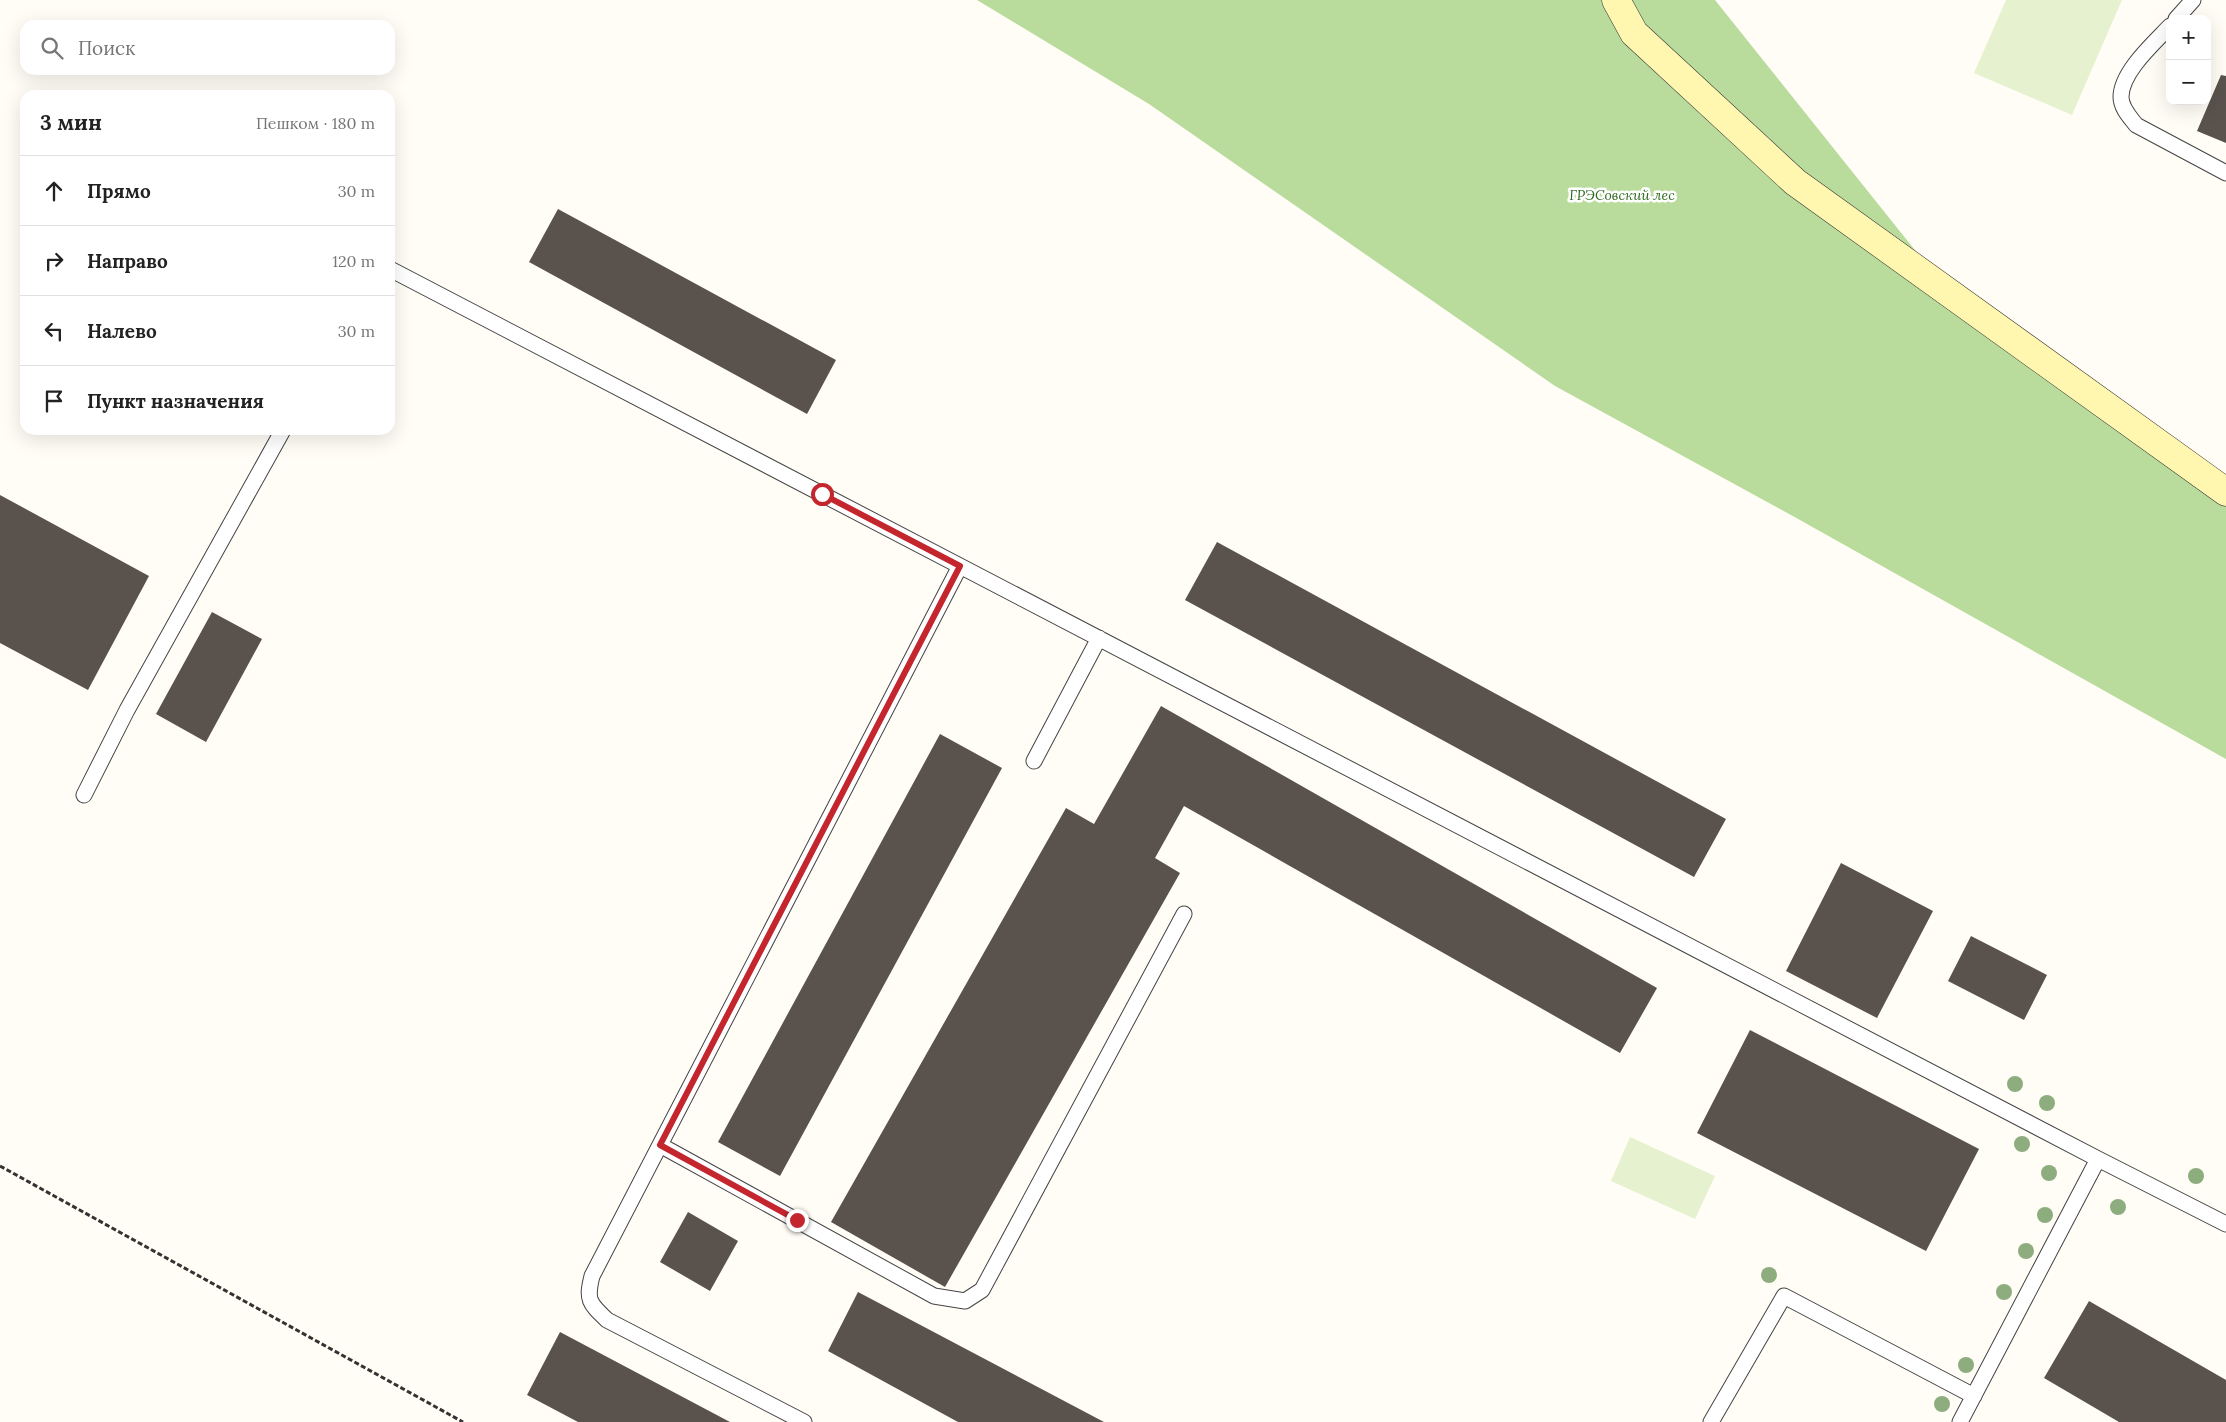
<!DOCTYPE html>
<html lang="ru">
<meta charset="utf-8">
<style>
:root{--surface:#fff;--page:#f6f6f6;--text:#222;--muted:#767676;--line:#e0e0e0}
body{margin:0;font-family:Lora,serif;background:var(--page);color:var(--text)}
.controls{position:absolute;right:15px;top:15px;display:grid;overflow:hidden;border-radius:10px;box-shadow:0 5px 20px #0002}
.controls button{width:45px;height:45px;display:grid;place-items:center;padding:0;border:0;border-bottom:1px solid var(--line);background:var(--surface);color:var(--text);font:25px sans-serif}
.stop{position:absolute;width:15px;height:15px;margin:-11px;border:4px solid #c4262e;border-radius:50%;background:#fff}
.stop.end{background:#c4262e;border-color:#fff;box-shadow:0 1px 5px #0008}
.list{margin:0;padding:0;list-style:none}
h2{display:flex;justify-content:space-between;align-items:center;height:65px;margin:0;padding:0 20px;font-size:21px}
h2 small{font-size:16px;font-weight:400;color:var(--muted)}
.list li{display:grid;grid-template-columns:32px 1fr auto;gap:15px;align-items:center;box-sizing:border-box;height:70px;padding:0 20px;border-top:1px solid var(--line)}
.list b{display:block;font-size:19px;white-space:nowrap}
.list em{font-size:16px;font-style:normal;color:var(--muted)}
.icon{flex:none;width:28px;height:28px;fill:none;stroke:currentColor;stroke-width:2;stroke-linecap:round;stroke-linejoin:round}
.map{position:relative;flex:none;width:2226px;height:1422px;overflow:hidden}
.search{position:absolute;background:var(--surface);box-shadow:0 5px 20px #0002;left:20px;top:20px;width:375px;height:55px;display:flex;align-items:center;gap:12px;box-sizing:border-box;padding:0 18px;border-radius:15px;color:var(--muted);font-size:19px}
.panel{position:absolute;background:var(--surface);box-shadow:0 5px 20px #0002;left:20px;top:90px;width:375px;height:345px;border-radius:15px}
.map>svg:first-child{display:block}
.forest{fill:#b9dc9c}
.pitch{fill:#e6f2cf}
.building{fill:#5a524d}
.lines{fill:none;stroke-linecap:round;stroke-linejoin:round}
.lane-casing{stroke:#444;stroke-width:17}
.secondary-casing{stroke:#333;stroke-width:29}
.path{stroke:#333;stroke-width:3;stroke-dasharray:5 2.5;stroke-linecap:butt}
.lane{stroke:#fff;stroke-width:15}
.secondary{stroke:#fff6b0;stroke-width:28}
.tree{fill:#8dad7f}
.route{stroke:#c4262e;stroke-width:6}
.labels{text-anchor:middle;stroke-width:5;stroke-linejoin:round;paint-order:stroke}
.park-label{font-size:14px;font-style:italic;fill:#2f6b1f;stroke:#fff}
</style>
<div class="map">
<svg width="2226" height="1422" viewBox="0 0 2226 1422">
<rect width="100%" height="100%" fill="#fffdf5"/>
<path class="forest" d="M977,0H1715L1922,259L2226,478V759L1791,515L1555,386L1149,104Z"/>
<path class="pitch" d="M2006,0H2122L2072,115L1974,73Z
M1630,1137L1715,1176L1695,1219L1611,1181Z"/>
<path class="building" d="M2221,75L2226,76V143L2197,131Z
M558,209L836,360L807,414L529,262Z
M0,495L149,576L88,690L0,643Z
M1217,542L1726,819L1694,877L1185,600Z
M212,612L262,639L206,742L156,714Z
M1161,706L1657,988L1620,1053L1184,806L1155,858L1180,873L945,1287L831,1222L1066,808L1094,824Z
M940,734L1002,768L780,1176L718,1142Z
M1841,863L1933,911L1877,1018L1786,971Z
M1971,936L2047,975L2024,1020L1948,981Z
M1750,1030L1979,1149L1926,1251L1697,1133Z
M688,1212L738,1241L710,1291L660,1262Z
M858,1292L1104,1422H958L828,1351Z
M2089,1301L2226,1380V1422H2119L2044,1378Z
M560,1332L730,1422H578L527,1395Z"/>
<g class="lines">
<g class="lane-casing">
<path id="lane" d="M2176,19L2193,0
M2170,26C2154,43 2121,72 2121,97C2121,108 2130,117 2136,125L2226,173
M390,269L2098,1159L2226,1224
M1034,761L1099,638
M84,795L127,710L283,430
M660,1145L934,1296L965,1301L982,1290L1184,914
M804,1422L607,1320C589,1303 586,1300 592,1276L960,566
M1711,1422L1784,1296L1974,1396
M1960,1422L2098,1159"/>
</g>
<g class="secondary-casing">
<path id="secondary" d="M1616,0L1634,33L1795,182L2226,492"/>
</g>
<path class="path" d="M0,1166L463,1422"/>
<use href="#lane" class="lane"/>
<use href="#secondary" class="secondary"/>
</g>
<g class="tree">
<circle cx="2015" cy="1084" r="8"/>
<circle cx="2047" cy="1103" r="8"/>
<circle cx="2022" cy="1144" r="8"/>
<circle cx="2049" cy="1173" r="8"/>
<circle cx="2196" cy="1176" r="8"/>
<circle cx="2118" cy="1207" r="8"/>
<circle cx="2045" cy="1215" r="8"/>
<circle cx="2026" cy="1251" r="8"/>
<circle cx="1769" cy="1275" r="8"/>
<circle cx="2004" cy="1292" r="8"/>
<circle cx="1966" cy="1365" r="8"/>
<circle cx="1942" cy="1404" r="8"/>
</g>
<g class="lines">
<path class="route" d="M797,1220L660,1145L960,566L822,494"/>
</g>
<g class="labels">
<g class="park-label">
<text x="1622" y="200">ГРЭСовский лес</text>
</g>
</g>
</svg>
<div class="controls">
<button>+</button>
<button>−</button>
</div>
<div class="stop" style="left:822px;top:494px"></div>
<div class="stop end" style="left:797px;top:1220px"></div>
<div class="search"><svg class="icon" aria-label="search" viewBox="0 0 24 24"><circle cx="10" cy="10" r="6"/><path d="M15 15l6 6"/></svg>Поиск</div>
<section class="panel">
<h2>3 мин<small>Пешком · 180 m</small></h2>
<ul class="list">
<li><svg class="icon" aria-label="ahead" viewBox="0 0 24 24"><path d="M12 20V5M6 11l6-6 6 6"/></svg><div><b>Прямо</b></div><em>30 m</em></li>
<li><svg class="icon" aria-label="right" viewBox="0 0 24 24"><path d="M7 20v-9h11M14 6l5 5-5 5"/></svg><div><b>Направо</b></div><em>120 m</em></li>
<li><svg class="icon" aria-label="left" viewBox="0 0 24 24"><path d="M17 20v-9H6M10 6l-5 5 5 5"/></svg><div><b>Налево</b></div><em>30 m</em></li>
<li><svg class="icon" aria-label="arrive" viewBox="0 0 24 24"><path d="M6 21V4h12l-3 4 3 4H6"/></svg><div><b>Пункт назначения</b></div></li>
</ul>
</section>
</div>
